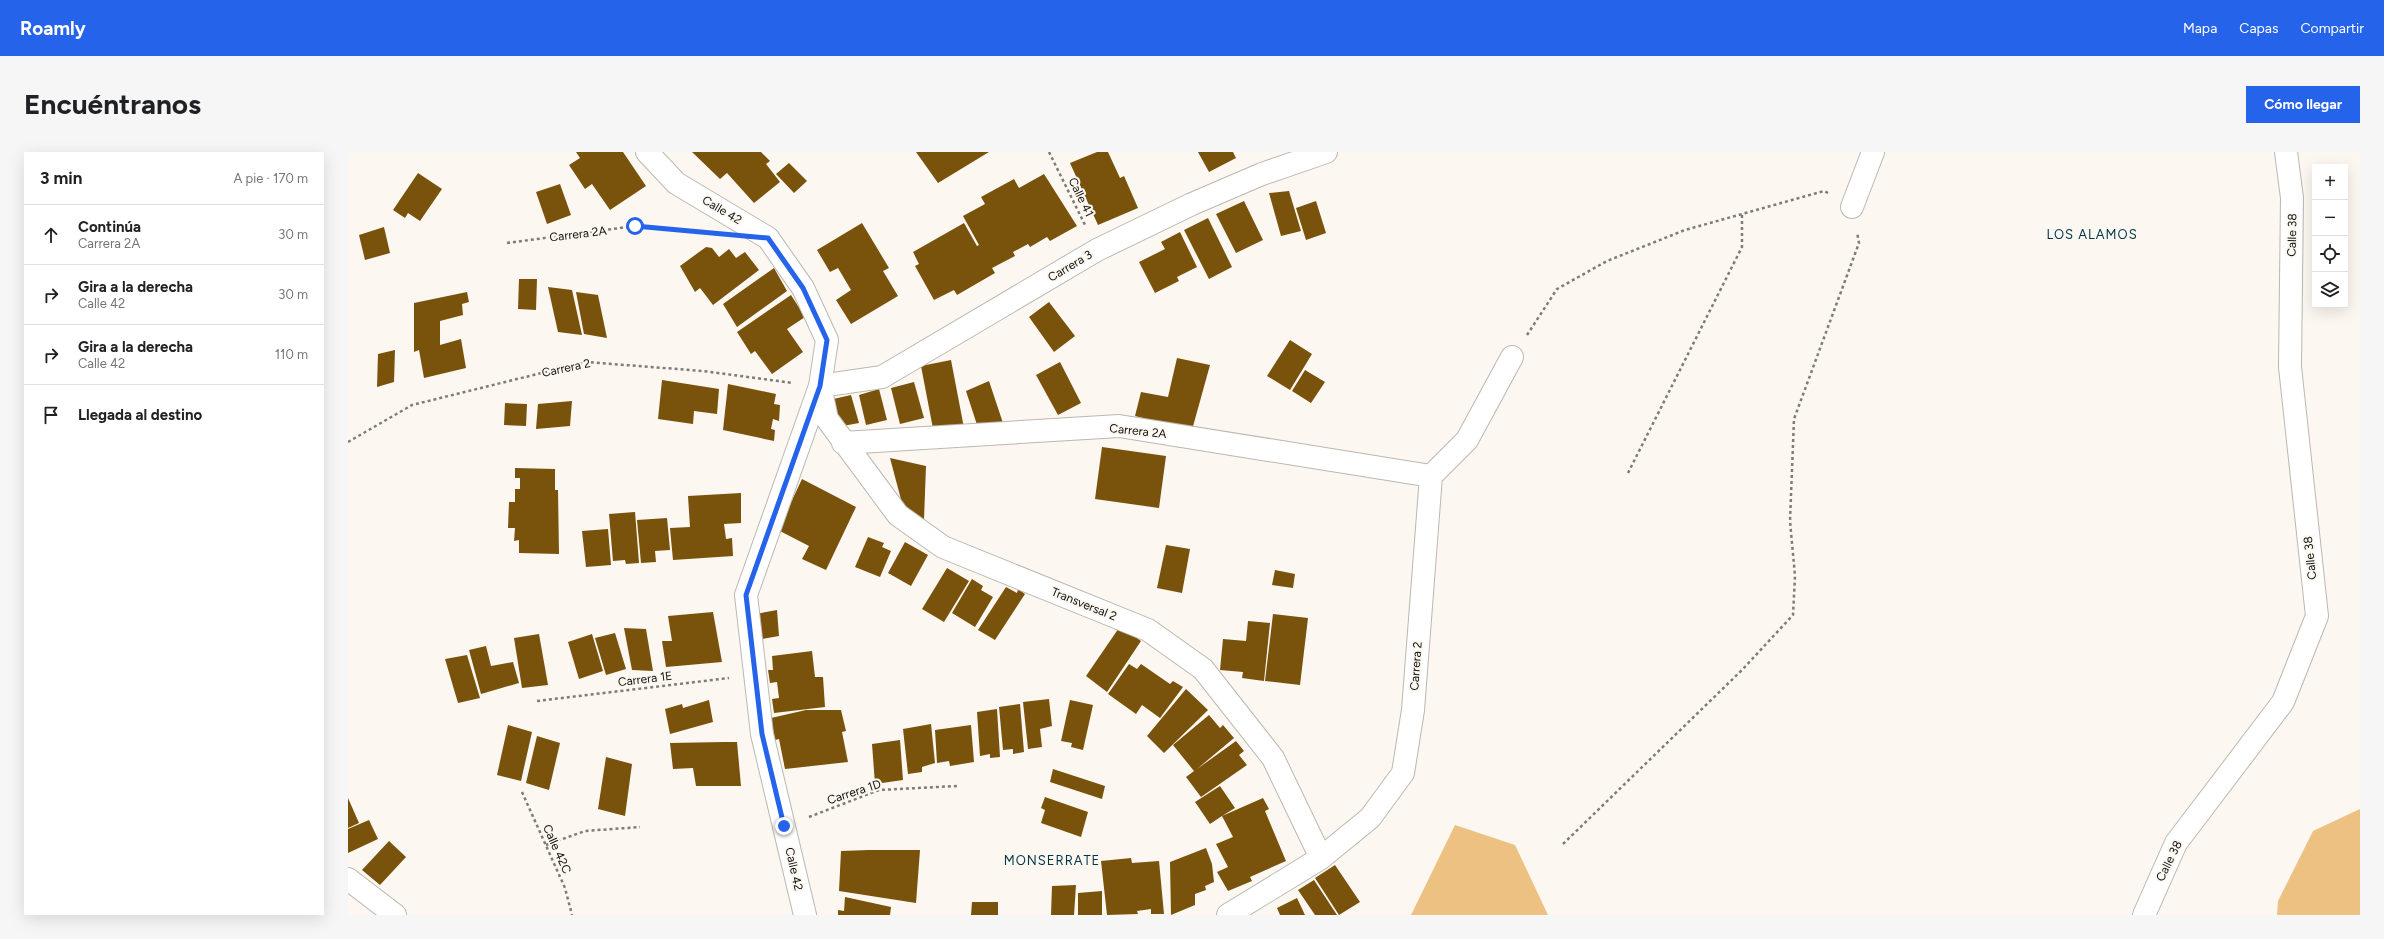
<!DOCTYPE html>
<html lang="es">
<meta charset="utf-8">
<style>
:root{--surface:#fff;--page:#f6f6f6;--text:#202124;--muted:#757577;--line:#e0e0e0;--accent:#2563eb}
body{margin:0;font-family:Figtree,sans-serif;background:var(--page);color:var(--text)}
.controls{position:absolute;right:12px;top:12px;display:grid;overflow:hidden;border-radius:0px;box-shadow:0 4px 16px #0002}
.controls button{width:36px;height:36px;display:grid;place-items:center;padding:0;border:0;border-bottom:1px solid var(--line);background:var(--surface);color:var(--text);font:20px sans-serif}
.stop{position:absolute;width:12px;height:12px;margin:-9px;border:3px solid #2563eb;border-radius:50%;background:#fff}
.stop.end{background:#2563eb;border-color:#fff;box-shadow:0 1px 4px #0008}
.list{margin:0;padding:0;list-style:none}
h2{display:flex;justify-content:space-between;align-items:center;height:52px;margin:0;padding:0 16px;font-size:17px}
h2 small{font-size:13px;font-weight:400;color:var(--muted)}
.list li{display:grid;grid-template-columns:26px 1fr auto;gap:12px;align-items:center;box-sizing:border-box;height:60px;padding:0 16px;border-top:1px solid var(--line)}
.list b{display:block;font-size:15px;white-space:nowrap}
.list p{margin:0;font-size:13px;white-space:nowrap;color:var(--muted)}
.list em{font-size:13px;font-style:normal;color:var(--muted)}
.icon{flex:none;width:22px;height:22px;fill:none;stroke:currentColor;stroke-width:2;stroke-linecap:round;stroke-linejoin:round}
.map{position:relative;flex:none;width:2012px;height:763px;overflow:hidden;border-radius:0px}
header{display:flex;align-items:center;gap:24px;box-sizing:border-box;height:56px;padding:0 20px;background:var(--accent);color:#fff}
header strong{font-size:19px}
nav{display:flex;gap:22px;margin-inline-start:auto;font-size:14px}
.intro{display:flex;align-items:center;justify-content:space-between;box-sizing:border-box;height:96px;padding:0 24px}
h1{margin:0;font-size:28px}
.button{padding:10px 18px;border-radius:0px;background:var(--accent);color:#fff;font-size:14px;font-weight:700}
main{display:flex;gap:24px;padding:0 24px}
aside{flex:1;background:var(--surface);border-radius:0px;box-shadow:0 4px 16px #0002}
.map>svg:first-child{display:block}
.forest{fill:#edc182}
.building{fill:#79520b}
.lines{fill:none;stroke-linecap:round;stroke-linejoin:round}
.street-casing{stroke:#bcb7b1;stroke-width:24}
.path{stroke:#7f7c78;stroke-width:2.5;stroke-dasharray:3 3;stroke-linecap:butt}
.street{stroke:#fff;stroke-width:22}
.route{stroke:#2563eb;stroke-width:5}
.labels{text-anchor:middle;stroke-width:4;stroke-linejoin:round;paint-order:stroke}
.street-label{font-size:12px;fill:#13110f;stroke:#fcf7f0}
.neighbourhood-label{font-size:13px;letter-spacing:1px;fill:#003647;stroke:#fcf7f0}
</style>
<header>
<strong>Roamly</strong>
<nav><a>Mapa</a><a>Capas</a><a>Compartir</a></nav>
</header>
<div class="intro"><h1>Encuéntranos</h1><a class="button">Cómo llegar</a></div>
<main>
<aside>
<h2>3 min<small>A pie · 170 m</small></h2>
<ul class="list">
<li><svg class="icon" aria-label="ahead" viewBox="0 0 24 24"><path d="M12 20V5M6 11l6-6 6 6"/></svg><div><b>Continúa</b><p>Carrera 2A</p></div><em>30 m</em></li>
<li><svg class="icon" aria-label="right" viewBox="0 0 24 24"><path d="M7 20v-9h11M14 6l5 5-5 5"/></svg><div><b>Gira a la derecha</b><p>Calle 42</p></div><em>30 m</em></li>
<li><svg class="icon" aria-label="right" viewBox="0 0 24 24"><path d="M7 20v-9h11M14 6l5 5-5 5"/></svg><div><b>Gira a la derecha</b><p>Calle 42</p></div><em>110 m</em></li>
<li><svg class="icon" aria-label="arrive" viewBox="0 0 24 24"><path d="M6 21V4h12l-3 4 3 4H6"/></svg><div><b>Llegada al destino</b></div></li>
</ul>
</aside>
<div class="map">
<svg width="2012" height="763" viewBox="0 0 2012 763">
<rect width="100%" height="100%" fill="#fcf7f0"/>
<path class="forest" d="M2012,657V763H1929L1930,749L1965,679Z
M1107,673L1167,693L1200,763H1063Z"/>
<path class="building" d="M228,0H275L298,34L262,58L244,32L237,37L221,13L232,6Z
M344,0H413L422,9L418,12L432,30L406,51L379,21L372,27Z
M568,0H641L590,31Z
M749,0H760L772,26L776,24L790,56L750,73L722,11Z
M850,0H885L888,6L861,20Z
M441,11L459,29L446,41L428,22Z
M70,21L94,37L72,69L60,61L57,66L45,58Z
M696,22L729,74L702,89L699,85L682,95L680,92L665,100L667,104L644,116L647,121L609,143L606,138L586,148L567,114L571,112L565,100L616,71L629,94L631,93L615,64L637,52L633,45L666,27L671,36Z
M212,32L223,63L199,72L188,40Z
M941,39L953,79L933,84L921,41Z
M896,49L915,88L888,101L868,62Z
M968,49L978,81L958,88L948,56Z
M860,66L884,115L861,127L836,78Z
M514,71L541,116L535,119L550,144L503,172L488,148L503,138L490,116L482,120L469,98Z
M36,75L42,101L17,108L11,83Z
M832,80L849,115L829,125L831,129L807,141L791,110L817,97L813,90Z
M358,95L364,96L371,105L381,97L388,106L397,100L411,118L365,153L352,136L347,140L332,114Z
M426,116L439,139L389,175L375,152Z
M171,127H189L188,158L170,157Z
M200,135L224,138L234,183L210,180Z
M119,140L121,150L114,152L115,163L92,169V193L113,187L118,216L76,226L71,198L66,200V151Z
M228,140L250,143L259,186L236,182Z
M443,143L457,165L439,177L455,200L424,222L407,199L403,202L389,180Z
M701,150L727,184L706,200L681,165Z
M942,188L964,202L942,238L919,224Z
M47,198L46,230L29,235L30,202Z
M829,206L862,213L844,278L787,264L793,240L820,245Z
M603,208L616,276L586,282L573,214Z
M712,210L733,251L710,263L688,223Z
M957,218L977,230L963,251L944,239Z
M314,228L371,237L369,262L346,259L345,272L310,267Z
M641,229L655,271L631,279L618,239Z
M566,230L576,266L552,272L543,236Z
M380,232L428,242L426,252L432,253L431,269L425,267L423,277L427,278L426,289L375,278Z
M531,237L539,268L518,273L511,243Z
M503,243L511,271L489,275L481,248Z
M224,249L222,274L188,277L190,252Z
M157,251L179,252L178,274L156,273Z
M754,295L818,304L811,356L747,347Z
M542,306L578,314L576,368L563,363L555,355Z
M167,316L207,317V338H210L211,402L171,401V388L166,389L167,376H160L161,350H167V337H172V326H167Z
M454,327L508,355L478,418L454,407L461,394L430,378Z
M393,341V371L376,372L378,387L384,386L385,404L325,408L322,376L342,375L340,344Z
M287,360L291,411L278,412L277,408L265,409L261,362Z
M319,366L322,398L307,399L308,410L293,411L289,368Z
M260,377L263,413L238,415L234,379Z
M520,385L536,391L534,395L543,399L532,425L507,415Z
M557,390L580,403L563,434L540,421Z
M818,393L842,397L834,441L809,436Z
M599,416L621,429L596,470L574,457Z
M927,418L947,422L945,436L924,433Z
M624,427L635,434L633,438L645,445L627,475L604,461Z
M658,435L669,441L670,437L677,442L647,488L630,478Z
M429,458L431,484L403,489L402,463Z
M365,460L374,510L318,515L314,489H324L320,464Z
M925,462L960,466L952,533L917,529Z
M900,469L922,471L916,529L894,526L895,520L872,518L875,487L898,489Z
M775,470L786,484L793,489L759,540L738,524Z
M276,476L298,477L305,519L284,518Z
M267,481L278,517L258,523L247,486Z
M191,482L200,533L174,536L166,486Z
M244,482L255,519L231,527L220,490Z
M138,494L143,514L165,510L171,531L133,542L121,498Z
M464,499L467,525H475L477,555L426,561L424,547L431,546L429,530L422,531L420,518H425L424,504Z
M119,503L132,546L110,551L97,507Z
M781,512L789,517L793,512L822,532L825,529L835,535L812,566L794,553L788,562L760,542Z
M838,537L860,558L816,601L799,584Z
M701,547L704,574L692,577L694,595L680,597L675,550Z
M361,548L365,570L322,582L317,557L334,552L335,556Z
M722,548L745,553L735,598L723,595L724,591L713,589Z
M672,552L676,600L665,602V597L655,598L651,555Z
M649,557L652,605L642,606V602L632,604L629,560Z
M458,558H493L498,579L494,580L500,610L437,617L431,587L427,588L423,566Z
M861,563L872,576L875,573L886,586L849,617L888,589L896,599L891,603L899,613L853,645L838,625L846,619L825,593Z
M583,572L587,611L574,615V620L560,622L555,577Z
M160,573L184,580L173,629L149,623Z
M623,573L626,610L602,614L601,609L589,611L587,578Z
M189,584L212,591L201,638L178,631Z
M552,588L555,628L527,632L524,592Z
M376,590H389L393,634H348L345,616L325,617L322,591Z
M258,605L284,612L277,664L250,657Z
M705,617L757,634L754,647L702,630Z
M872,634L887,656L874,664L915,646L921,657L917,659L938,709L902,725L904,729L880,739L869,720L880,715L868,692L885,685L874,664L862,672L847,650Z
M697,645L740,660L733,685L693,671L697,658L693,656Z
M0,646L11,671L0,676Z
M21,668L30,687L0,701V677Z
M41,689L58,705L32,733L14,718Z
M858,696L864,712L866,730L857,734L858,738L847,742V753L823,763L822,710Z
M521,698H572L568,751L491,739L493,699Z
M783,706L784,711L811,709L816,762H803V757L789,759L790,762L759,763L753,709Z
M987,713L1012,750L991,763L967,726Z
M966,728L989,763H967L950,738Z
M728,733L726,763H703L704,734Z
M754,739V763H730V741Z
M497,745L543,755L542,763H490V758L496,759Z
M949,746L957,763H932L929,756Z
M624,750H650V763H623Z"/>
<g class="lines">
<g class="street-casing">
<path id="street" d="M299,0L328,31L420,86L455,136L479,188L472,234L398,443L414,582L457,763
M1504,55L1525,0
M495,291L771,274L1083,324
M973,706L925,606L855,517L800,478L595,395L550,363L479,267L472,234L534,225L749,98L844,52L914,22L978,0
M0,727L47,763
M880,763L973,706L1022,666L1055,621L1065,558L1083,324L1119,288L1164,205
M1796,763L1828,691L1935,550L1969,464L1942,215L1944,46L1938,0"/>
</g>
<path class="path" d="M701,0L738,75
M159,91L287,74L357,80
M1179,183L1209,137L1259,109L1337,78L1476,39L1482,42
M0,290L64,253L238,210L355,219L445,231
M1280,321L1394,95V62
M189,549L381,526
M174,640L217,736L224,763
M461,665L531,638L609,634
M1215,692L1394,518L1445,463L1447,424L1442,369L1446,267L1511,91L1509,80
M198,693L237,679L292,675"/>
<use href="#street" class="street"/>
</g>
<g class="lines">
<path class="route" d="M287,74L420,86L455,136L479,188L472,234L398,443L414,582L436,674"/>
</g>
<g class="labels">
<g class="street-label">
<text transform="translate(733 45) rotate(64)" y="4">Calle 41</text>
<text transform="translate(374 58) rotate(31)" y="4">Calle 42</text>
<text transform="translate(230 82) rotate(-7)" y="4">Carrera 2A</text>
<text transform="translate(1944 83) rotate(-89)" y="4">Calle 38</text>
<text transform="translate(722 114) rotate(-31)" y="4">Carrera 3</text>
<text transform="translate(218 216) rotate(-12)" y="4">Carrera 2</text>
<text transform="translate(790 279) rotate(6)" y="4">Carrera 2A</text>
<text transform="translate(1962 406) rotate(-96)" y="4">Calle 38</text>
<text transform="translate(736 452) rotate(22)" y="4">Transversal 2</text>
<text transform="translate(1068 514) rotate(-86)" y="4">Carrera 2</text>
<text transform="translate(297 527) rotate(-7)" y="4">Carrera 1E</text>
<text transform="translate(506 640) rotate(-18)" y="4">Carrera 1D</text>
<text transform="translate(209 697) rotate(66)" y="4">Calle 42C</text>
<text transform="translate(1821 709) rotate(-64)" y="4">Calle 38</text>
<text transform="translate(446 717) rotate(77)" y="4">Calle 42</text>
</g>
<g class="neighbourhood-label">
<text x="1744" y="87">LOS ALAMOS</text>
<text x="704" y="713">MONSERRATE</text>
</g>
</g>
</svg>
<div class="controls">
<button>+</button>
<button>−</button>
<button><svg class="icon" aria-label="locate" viewBox="0 0 24 24"><circle cx="12" cy="12" r="6"/><path d="M12 2v4M12 18v4M2 12h4M18 12h4"/></svg></button>
<button><svg class="icon" aria-label="layers" viewBox="0 0 24 24"><path d="M12 4l9 5-9 5-9-5zM3 14l9 5 9-5"/></svg></button>
</div>
<div class="stop" style="left:287px;top:74px"></div>
<div class="stop end" style="left:436px;top:674px"></div>
</div>
</main>
